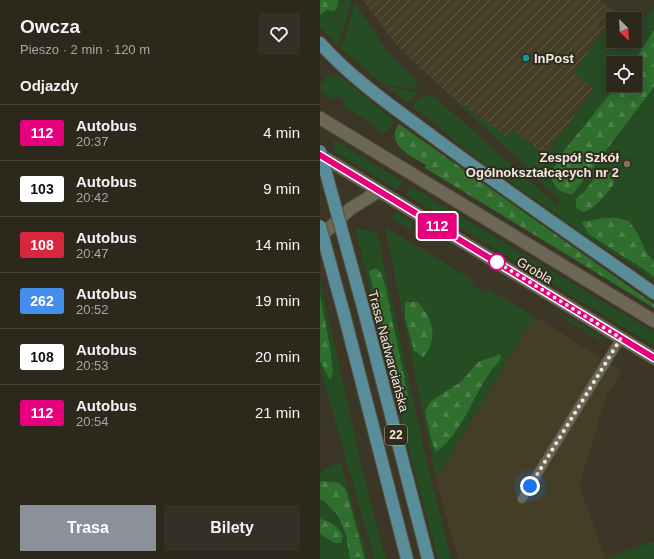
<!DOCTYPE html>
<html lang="pl">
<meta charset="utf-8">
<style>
:root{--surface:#2c281c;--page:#343025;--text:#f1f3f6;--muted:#a6a6a3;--line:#48443b;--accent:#8c9099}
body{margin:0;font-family:Arial,sans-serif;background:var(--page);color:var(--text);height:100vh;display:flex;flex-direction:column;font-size:15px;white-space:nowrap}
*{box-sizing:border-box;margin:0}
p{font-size:13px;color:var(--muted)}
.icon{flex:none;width:22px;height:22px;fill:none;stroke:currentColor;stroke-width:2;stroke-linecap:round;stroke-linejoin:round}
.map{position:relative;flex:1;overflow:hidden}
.drawer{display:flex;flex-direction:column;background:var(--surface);width:320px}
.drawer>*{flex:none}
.badge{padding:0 8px;border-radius:3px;font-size:14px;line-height:26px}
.needle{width:26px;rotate:156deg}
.controls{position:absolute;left:286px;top:12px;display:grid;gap:8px}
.controls a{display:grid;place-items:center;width:36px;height:36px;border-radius:0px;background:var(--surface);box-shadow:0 2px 10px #0003,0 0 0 1px var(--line);font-size:20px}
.you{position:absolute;width:20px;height:20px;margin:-10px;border:3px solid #fff;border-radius:50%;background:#1a73e8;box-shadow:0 0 0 6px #1a73e833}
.map>.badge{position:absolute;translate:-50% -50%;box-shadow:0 0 0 2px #fff}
h2{padding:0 20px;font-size:15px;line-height:36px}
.round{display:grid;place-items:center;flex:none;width:42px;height:42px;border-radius:0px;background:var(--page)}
.overview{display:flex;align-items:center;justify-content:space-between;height:68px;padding:0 20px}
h1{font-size:19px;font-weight:700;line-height:30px}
.cta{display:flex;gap:8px;margin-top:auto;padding:8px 20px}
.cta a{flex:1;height:46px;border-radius:0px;background:var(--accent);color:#fff;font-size:16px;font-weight:700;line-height:46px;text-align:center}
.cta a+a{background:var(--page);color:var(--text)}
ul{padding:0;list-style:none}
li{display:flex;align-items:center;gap:12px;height:56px;padding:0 20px;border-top:1px solid var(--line)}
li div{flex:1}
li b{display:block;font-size:15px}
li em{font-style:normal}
li .badge{min-width:44px;font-weight:700;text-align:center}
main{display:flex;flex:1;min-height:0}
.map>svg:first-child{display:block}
.built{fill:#443e27}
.industrial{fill:url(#industrial-furrows)}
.grass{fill:#254c23;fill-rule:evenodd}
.forest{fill:url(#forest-firs)}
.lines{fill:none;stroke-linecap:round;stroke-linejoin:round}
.service-casing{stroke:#575345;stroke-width:10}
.minor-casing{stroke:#575345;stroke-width:14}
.secondary-casing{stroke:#575345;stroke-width:14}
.primary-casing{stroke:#575345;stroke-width:14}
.service{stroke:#6d6856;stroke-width:8}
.minor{stroke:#6d6856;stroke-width:12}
.secondary{stroke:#6d6856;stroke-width:12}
.primary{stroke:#5a8d9a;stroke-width:12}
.primary-bridge-casing{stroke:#575345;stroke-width:14;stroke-linecap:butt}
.primary-bridge{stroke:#5a8d9a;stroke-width:12}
.line-casing{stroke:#fff;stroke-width:9}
.line{stroke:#e6007e;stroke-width:6}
.walk{stroke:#eeebe1;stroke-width:4;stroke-dasharray:0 7.2}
.culture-dot{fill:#0f9aa8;stroke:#312c1c;stroke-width:1.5}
.education-dot{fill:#8d6e63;stroke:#312c1c;stroke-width:1.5}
.stop-dot{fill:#fff;stroke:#e6007e;stroke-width:2}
.labels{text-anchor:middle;stroke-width:4;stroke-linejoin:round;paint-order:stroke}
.shield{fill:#312c1c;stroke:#b5b2a6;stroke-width:1}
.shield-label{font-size:12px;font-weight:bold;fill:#eeebe1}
.poi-label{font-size:13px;font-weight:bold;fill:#eeebe1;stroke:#312c1c;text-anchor:start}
.street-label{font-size:13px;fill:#eeebe1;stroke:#312c1c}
</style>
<main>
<section class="drawer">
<div class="overview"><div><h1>Owcza</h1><p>Pieszo · 2 min · 120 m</p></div><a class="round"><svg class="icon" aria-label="heart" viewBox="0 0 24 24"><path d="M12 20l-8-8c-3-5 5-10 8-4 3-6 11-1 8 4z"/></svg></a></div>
<h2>Odjazdy</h2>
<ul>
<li><span class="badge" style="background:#e6007e;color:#fff">112</span><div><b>Autobus</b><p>20:37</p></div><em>4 min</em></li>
<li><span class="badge" style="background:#fff;color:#111">103</span><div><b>Autobus</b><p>20:42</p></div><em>9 min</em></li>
<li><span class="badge" style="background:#d7263d;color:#fff">108</span><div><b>Autobus</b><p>20:47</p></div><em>14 min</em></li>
<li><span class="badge" style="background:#448eee;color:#fff">262</span><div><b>Autobus</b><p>20:52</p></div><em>19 min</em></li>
<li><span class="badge" style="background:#fff;color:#111">108</span><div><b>Autobus</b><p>20:53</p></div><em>20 min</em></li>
<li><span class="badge" style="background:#e6007e;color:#fff">112</span><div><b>Autobus</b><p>20:54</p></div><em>21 min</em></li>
</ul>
<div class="cta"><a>Trasa</a><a>Bilety</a></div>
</section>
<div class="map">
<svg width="334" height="559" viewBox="0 0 334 559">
<defs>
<pattern id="industrial-furrows" width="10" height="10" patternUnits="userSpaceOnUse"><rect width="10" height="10" fill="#443e27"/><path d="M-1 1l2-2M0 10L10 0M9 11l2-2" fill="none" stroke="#5f5a46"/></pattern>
<pattern id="forest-firs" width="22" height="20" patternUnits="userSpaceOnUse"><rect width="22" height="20" fill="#2f6e2c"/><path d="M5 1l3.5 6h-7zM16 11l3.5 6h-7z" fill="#4d834a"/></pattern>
</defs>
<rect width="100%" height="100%" fill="#3b3626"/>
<path class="built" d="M214,316L302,371L287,396L259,485L286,559H138L116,479Z"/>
<path class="industrial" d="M43,0H280L306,19H293V41H309L213,173L77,46Z"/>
<path class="grass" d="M18,0H32L18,46L0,27V15L8,10L17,8Z
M35,3L69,54L95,79L98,87L97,90L64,85L21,49Z
M334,7V280L261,232L154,156L92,106L100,97L111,95L115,97L237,205L240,201L212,175L213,173L142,106L143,105L186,137L191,129L223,152L229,151L274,89L253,72L284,30H293V41H315V30H317ZM293,63H315V85H293Z
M7,75H18L75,121L66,132L62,133L48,121L22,106L25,101L16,96L13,100L2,93L0,88Z
M67,87L96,92V94L88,103Z
M12,138L82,181L77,190L16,152Z
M91,187L334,332V346L86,195Z
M76,212L92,222L93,225L90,230L74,220V215Z
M65,227L154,281L152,285L166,294L169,290L214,316L116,479Z
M35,228L57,232L108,467L131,559H118L91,458Z
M0,279L43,472L66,559H54L0,367Z
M239,315L252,319L282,338L280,341Z
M20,461L48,559H0V473Z
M334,541V559H286Z"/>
<path class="forest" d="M0,0H18L17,8L14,11L8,10L0,15Z
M334,30V87L252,195L238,190L230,177L239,157L297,85H315V63H313Z
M79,124L334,304V308L105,168L106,165C92,157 64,144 79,124Z
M288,169L291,171L294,184C286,194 276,209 263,212L256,208V199L265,191L279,172Z
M284,218H297L309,221L318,234L326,252L334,261V277L325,270L268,234L262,222Z
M56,268L61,273L65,285L86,385L89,400L82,405L49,271Z
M0,295L10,347L13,372L10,380L0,361Z
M85,302H98C102,308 108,314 110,321C115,333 112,348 103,357L94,351L85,318Z
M181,354L180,360C177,364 173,368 170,372C152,398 142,433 116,452L112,443L105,411L111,401L142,381L158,362Z
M0,481L20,483L26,490L45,559H30L26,535L18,515L3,500H0Z
M0,519C11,521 18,526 23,536L21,543H15L0,534Z"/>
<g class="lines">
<g class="service-casing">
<path id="service" d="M202,499L301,338"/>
</g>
<g class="minor-casing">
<path id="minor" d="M0,237L30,209L59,191"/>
</g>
<g class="secondary-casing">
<path id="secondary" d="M0,118L334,321
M0,155L334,358"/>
</g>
<g class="primary-casing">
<path id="primary" d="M0,43C32,79 73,107 112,136C185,190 260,241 334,293
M44,311L108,559
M24,314L87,559"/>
</g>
<use href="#service" class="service"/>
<use href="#minor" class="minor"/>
<use href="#secondary" class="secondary"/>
<use href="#primary" class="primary"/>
<g class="primary-bridge-casing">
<path id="primary-bridge" d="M0,151L44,311
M0,226L24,314"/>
</g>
<use href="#primary-bridge" class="primary-bridge"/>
</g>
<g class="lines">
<g class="line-casing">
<path id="line" d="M0,155L334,358"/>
</g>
<use href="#line" class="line"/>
<path class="walk" d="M177,262L175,261L301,338L210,486"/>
</g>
<circle class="culture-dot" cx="206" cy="58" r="4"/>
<circle class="education-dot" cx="307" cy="164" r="4"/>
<circle class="stop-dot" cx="177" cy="262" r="8"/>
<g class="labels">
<rect class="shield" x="65" y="425" width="22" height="20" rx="3"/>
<g class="shield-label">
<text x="76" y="439">22</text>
</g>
<g class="poi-label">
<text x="214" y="63">InPost</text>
<text x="299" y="162" text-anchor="end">Zespół Szkół<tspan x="299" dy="15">Ogólnokształcących nr 2</tspan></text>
</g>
<g class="street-label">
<text transform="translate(215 270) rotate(31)" y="5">Grobla</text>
<text transform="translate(69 351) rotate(75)" y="5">Trasa Nadwarciańska</text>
</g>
</g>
</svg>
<div class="controls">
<a><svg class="needle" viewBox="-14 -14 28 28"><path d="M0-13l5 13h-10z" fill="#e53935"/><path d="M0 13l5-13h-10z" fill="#a6a6a3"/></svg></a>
<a><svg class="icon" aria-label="locate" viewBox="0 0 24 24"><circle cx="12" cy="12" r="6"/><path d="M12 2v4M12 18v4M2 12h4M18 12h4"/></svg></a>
</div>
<div class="you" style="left:210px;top:486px"></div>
<b class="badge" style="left:117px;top:226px;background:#e6007e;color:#fff">112</b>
</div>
</main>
